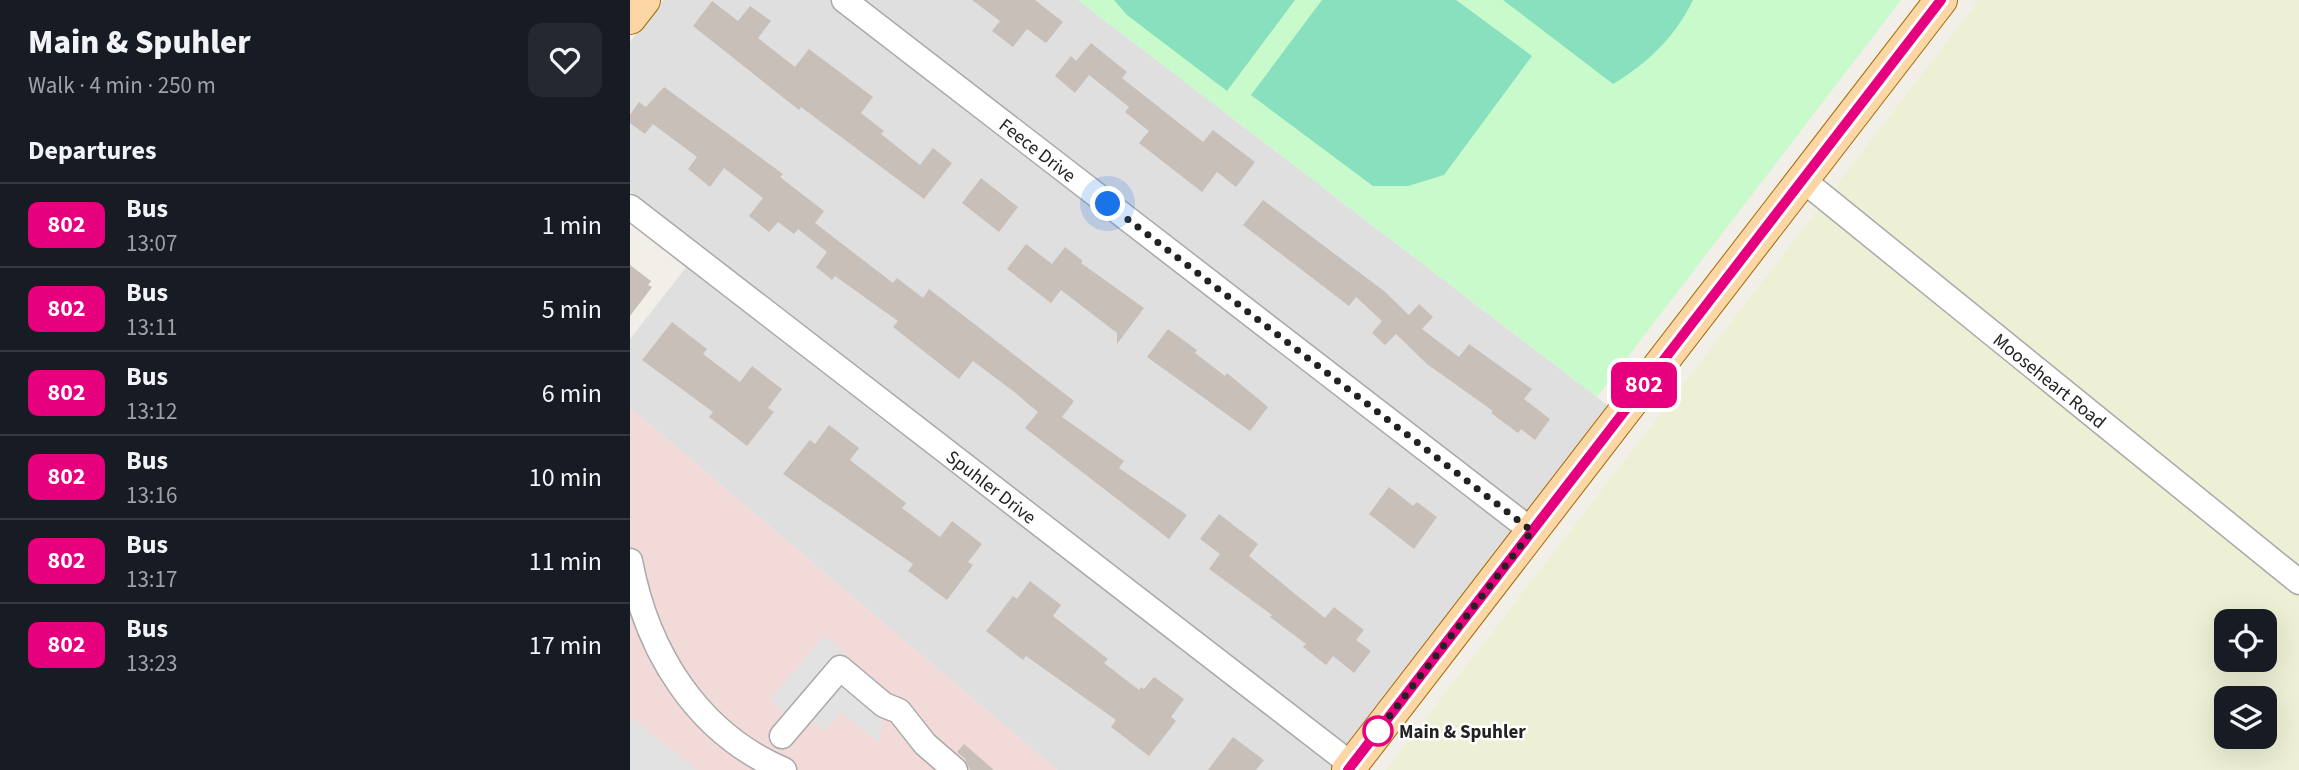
<!DOCTYPE html>
<meta charset="utf-8">
<style>
:root{--surface:#171b24;--page:#242831;--text:#f1f3f6;--muted:#9ea1a6;--line:#363941}
body{margin:0;font-family:"Source Sans 3",sans-serif;background:var(--page);color:var(--text);height:100vh;display:flex;flex-direction:column;font-size:26px;white-space:nowrap}
*{box-sizing:border-box;margin:0}
p{font-size:23px;color:var(--muted)}
.icon{flex:none;width:38px;height:38px;fill:none;stroke:currentColor;stroke-width:2;stroke-linecap:round;stroke-linejoin:round}
.map{position:relative;flex:1;overflow:hidden}
.details{display:flex;flex-direction:column;background:var(--surface);width:630px}
.details>*{flex:none}
.badge{padding:0 14px;border-radius:10px;font-size:24px;line-height:46px}
.controls{position:absolute;left:1584px;top:609px;display:grid;gap:14px}
.controls a{display:grid;place-items:center;width:63px;height:63px;border-radius:14px;background:var(--surface);box-shadow:0 7px 28px #0002;font-size:35px}
.you{position:absolute;width:35px;height:35px;margin:-18px;border:5px solid #fff;border-radius:50%;background:#1a73e8;box-shadow:0 0 0 10px #1a73e833}
.map>.badge{position:absolute;translate:-50% -50%;box-shadow:0 0 0 4px #fff}
h2{padding:0 28px;font-size:26px;line-height:63px}
.round{display:grid;place-items:center;flex:none;width:74px;height:74px;border-radius:14px;background:var(--page)}
.summary{display:flex;align-items:center;justify-content:space-between;height:119px;padding:0 28px}
h1{font-size:33px;font-weight:800;line-height:52px}
ul{padding:0;list-style:none}
li{display:flex;align-items:center;gap:21px;height:84px;padding:0 28px;border-top:2px solid var(--line)}
li div{flex:1}
li b{display:block;font-size:26px}
li em{font-style:normal}
li .badge{min-width:77px;font-weight:700;text-align:center}
main{display:flex;flex:1;min-height:0}
.map>svg:first-child{display:block}
.residential{fill:#e0dfdf}
.commercial{fill:#f2dad9}
.farmland{fill:#eef0d5;fill-rule:evenodd}
.park{fill:#c8facc}
.pitch{fill:#88e0be}
.parking{fill:#e2e2e2}
.building{fill:#c7bfb8}
.lines{fill:none;stroke-linecap:round;stroke-linejoin:round}
.minor-casing{stroke:#a9a9a9;stroke-width:27}
.major-casing{stroke:#a06b00;stroke-width:34}
.minor{stroke:#fff;stroke-width:24}
.major{stroke:#fcd6a4;stroke-width:32}
.line-casing{stroke:#fff;stroke-width:16}
.line{stroke:#e6007e;stroke-width:10}
.walk{stroke:#222;stroke-width:7;stroke-dasharray:0 12.6}
.stop-dot{fill:#fff;stroke:#e6007e;stroke-width:3.5}
.labels{text-anchor:middle;stroke-width:5;stroke-linejoin:round;paint-order:stroke}
.street-label{font-size:19px;fill:#222;stroke:#fff}
.stop-label{font-size:19px;font-weight:bold;fill:#222;stroke:#fff;text-anchor:start}
</style>
<main>
<section class="details">
<div class="summary"><div><h1>Main &amp; Spuhler</h1><p>Walk · 4 min · 250 m</p></div><a class="round"><svg class="icon" aria-label="heart" viewBox="0 0 24 24"><path d="M12 20l-8-8c-3-5 5-10 8-4 3-6 11-1 8 4z"/></svg></a></div>
<h2>Departures</h2>
<ul>
<li><span class="badge" style="background:#e6007e;color:#fff">802</span><div><b>Bus</b><p>13:07</p></div><em>1 min</em></li>
<li><span class="badge" style="background:#e6007e;color:#fff">802</span><div><b>Bus</b><p>13:11</p></div><em>5 min</em></li>
<li><span class="badge" style="background:#e6007e;color:#fff">802</span><div><b>Bus</b><p>13:12</p></div><em>6 min</em></li>
<li><span class="badge" style="background:#e6007e;color:#fff">802</span><div><b>Bus</b><p>13:16</p></div><em>10 min</em></li>
<li><span class="badge" style="background:#e6007e;color:#fff">802</span><div><b>Bus</b><p>13:17</p></div><em>11 min</em></li>
<li><span class="badge" style="background:#e6007e;color:#fff">802</span><div><b>Bus</b><p>13:23</p></div><em>17 min</em></li>
</ul>
</section>
<div class="map">
<svg width="1669" height="770" viewBox="0 0 1669 770">
<rect width="100%" height="100%" fill="#f2efe9"/>
<path class="residential" d="M33,0H448L981,408L701,770H427L0,408V339L72,247L0,191V42Z"/>
<path class="commercial" d="M0,408L427,770H0Z"/>
<path class="farmland" d="M1349,0H1669V770H756ZM1596,621H1634V660H1596ZM1596,698H1634V737H1596Z"/>
<path class="park" d="M448,0H1271L967,397Z"/>
<path class="pitch" d="M484,0H665L597,91L497,15Z
M692,0H826L902,56L814,175L778,186H743L621,95Z
M873,0H1063C1045,37 1018,63 983,84Z"/>
<path class="parking" d="M194,636L214,652L220,693L253,722L249,743L211,712L194,731L179,720L172,727L140,699Z
M0,717L67,770H0Z"/>
<path class="building" d="M342,0H405L433,22L416,43L397,29L383,47L362,31L370,21Z
M82,1L108,21L120,6L141,21L128,38L165,67L179,49L243,97L231,113L254,131L251,134L290,165L303,148L322,163L294,199L171,107L169,110L63,26Z
M461,43L497,72L492,78L573,142L583,130L625,162L606,187L587,172L572,192L509,143L519,131L495,112L499,107L459,75L445,93L425,76L441,56L446,61Z
M34,87L153,174L150,177L194,211L185,223L263,283L267,278L293,298L299,289L444,401L432,417L494,461L489,468L557,515L539,539L395,428L408,412L383,391L343,361L329,379L263,327L268,321L205,276L202,280L186,267L197,252L168,229L164,234L148,222L139,232L119,216L133,198L94,168L80,187L58,169L67,157L23,124L15,134L0,123V115L9,102L16,107Z
M351,178L388,207L369,232L332,203Z
M633,200L754,291L779,315L789,304L803,317L792,329L829,357L839,344L902,389L894,399L920,419L905,440L891,429L888,433L861,413L863,411L797,364L766,334L755,345L742,333L752,321L726,297L719,306L613,225Z
M396,244L422,264L435,247L453,261L451,263L514,308L487,344V333L431,290L421,303L377,269Z
M0,265L21,281L18,285L22,287L0,316Z
M42,322L77,349L73,354L110,382L122,366L152,389L138,408L144,412L117,446L79,417L83,412L12,360Z
M538,329L567,350L565,353L595,376L597,373L638,407L620,431L517,357Z
M199,425L229,448L220,460L276,503L272,508L310,537L322,521L352,544L338,562L343,565L317,600L278,571L283,564L153,474L180,440L185,444Z
M759,487L783,506L787,502L807,517L784,549L739,514Z
M589,514L628,544L619,556L665,594L695,618L704,607L734,630L726,640L741,651L724,673L703,656L696,665L673,647L676,644L640,617L642,615L579,569L590,554L570,539Z
M400,581L431,605L423,616L478,659L474,663L509,690L511,687L514,689L524,677L554,699L541,717L546,721L519,756L481,727L486,720L396,656L393,660L356,631L383,596L387,599Z
M603,737L634,760L626,770H578Z
M334,744L364,770H340L335,759L327,752Z"/>
<g class="lines">
<g class="minor-casing">
<g id="minor">
<path id="s1" d="M214,0L902,531"/>
<path id="s2" d="M1173,180L1669,582"/>
<path id="s3" d="M0,207L722,765"/>
<path d="M0,561C17,652 67,733 154,770"/>
<path d="M152,736L210,668L254,705L269,711L295,744L325,770"/>
</g>
</g>
<g class="major-casing">
<path id="major" d="M0,18L14,0
M718,770L1311,0"/>
</g>
<use href="#minor" class="minor"/>
<use href="#major" class="major"/>
</g>
<g class="lines">
<g class="line-casing">
<path id="line" d="M718,770L1311,0"/>
</g>
<use href="#line" class="line"/>
<path class="walk" d="M478,204L902,531L748,731"/>
</g>
<circle class="stop-dot" cx="748" cy="731" r="14"/>
<g class="labels">
<g class="street-label">
<text dy="7" stroke="none"><textPath href="#s1" startOffset="245">Feece Drive</textPath></text>
<text dy="7" stroke="none"><textPath href="#s2" startOffset="318">Mooseheart Road</textPath></text>
<text dy="7" stroke="none"><textPath href="#s3" startOffset="457">Spuhler Drive</textPath></text>
</g>
<g class="stop-label">
<text x="769" y="738">Main &amp; Spuhler</text>
</g>
</g>
</svg>
<div class="controls">
<a><svg class="icon" aria-label="locate" viewBox="0 0 24 24"><circle cx="12" cy="12" r="6"/><path d="M12 2v4M12 18v4M2 12h4M18 12h4"/></svg></a>
<a><svg class="icon" aria-label="layers" viewBox="0 0 24 24"><path d="M12 4l9 5-9 5-9-5zM3 14l9 5 9-5"/></svg></a>
</div>
<div class="you" style="left:478px;top:204px"></div>
<b class="badge" style="left:1014px;top:385px;background:#e6007e;color:#fff">802</b>
</div>
</main>
